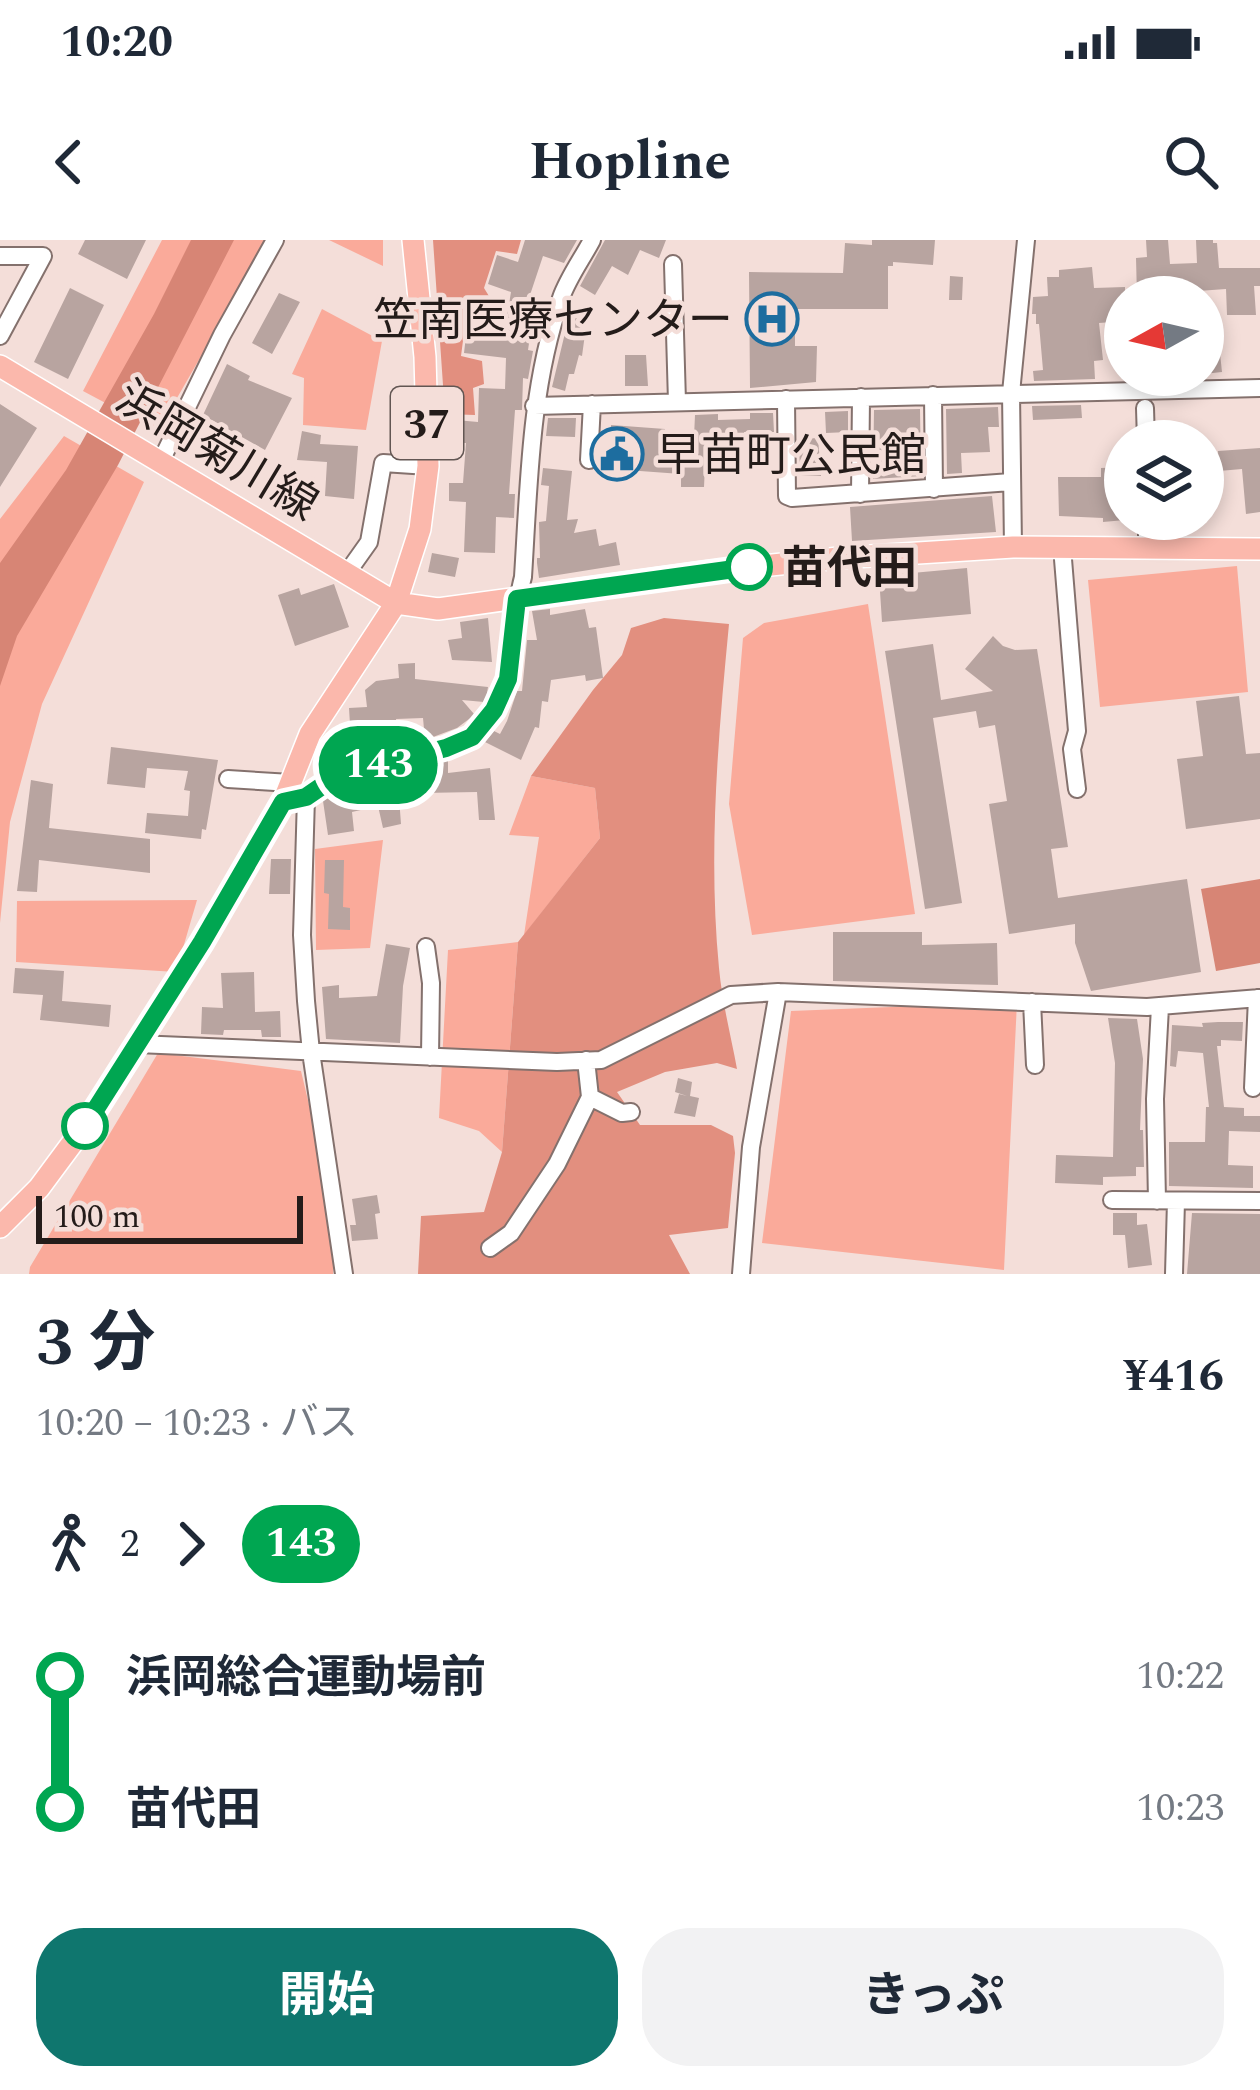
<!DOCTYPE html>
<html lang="ja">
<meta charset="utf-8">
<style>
:root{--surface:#fff;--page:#f2f2f3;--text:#1f2937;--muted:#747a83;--accent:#0f766e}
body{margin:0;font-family:Spectral,"Noto Sans JP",serif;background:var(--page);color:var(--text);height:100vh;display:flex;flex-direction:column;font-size:45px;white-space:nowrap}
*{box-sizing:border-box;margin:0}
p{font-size:39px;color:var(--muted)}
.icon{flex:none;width:66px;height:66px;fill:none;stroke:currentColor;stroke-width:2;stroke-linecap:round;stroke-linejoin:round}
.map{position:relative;height:1034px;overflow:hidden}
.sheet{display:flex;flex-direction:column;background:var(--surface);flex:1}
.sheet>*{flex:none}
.badge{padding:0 24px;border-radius:39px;font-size:42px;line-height:78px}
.needle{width:78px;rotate:262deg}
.tools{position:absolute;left:1104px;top:36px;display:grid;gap:24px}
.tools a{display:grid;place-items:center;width:120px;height:120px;border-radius:50%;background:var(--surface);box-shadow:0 6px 18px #0003;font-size:60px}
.scale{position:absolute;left:36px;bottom:30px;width:267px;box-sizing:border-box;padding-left:12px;border:6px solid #241c1a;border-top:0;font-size:33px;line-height:42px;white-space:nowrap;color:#241c1a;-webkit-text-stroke:9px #f4ded9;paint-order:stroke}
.map>.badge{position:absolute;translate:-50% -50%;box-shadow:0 0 0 6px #fff}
.legs{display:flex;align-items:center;gap:18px;height:132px;padding:0 36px;font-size:39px}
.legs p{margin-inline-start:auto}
.head{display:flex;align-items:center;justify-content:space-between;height:204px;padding:0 36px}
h1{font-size:66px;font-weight:700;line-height:90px}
.cta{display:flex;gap:24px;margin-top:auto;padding:24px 36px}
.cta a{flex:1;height:138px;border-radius:48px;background:var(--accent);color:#fff;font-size:48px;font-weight:700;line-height:138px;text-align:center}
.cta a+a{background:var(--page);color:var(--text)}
ul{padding:0 36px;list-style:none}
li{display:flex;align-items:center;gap:42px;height:132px;font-size:45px}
li i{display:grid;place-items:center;width:18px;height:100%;margin:0 15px;background:currentColor}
li i::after{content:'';width:30px;height:30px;margin:-15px;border:9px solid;border-radius:50%;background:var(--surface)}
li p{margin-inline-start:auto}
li:first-child i{background:linear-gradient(#0000 50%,currentColor 0)}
li:last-child i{background:linear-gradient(currentColor 50%,#0000 0)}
.status{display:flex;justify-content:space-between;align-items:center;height:84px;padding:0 60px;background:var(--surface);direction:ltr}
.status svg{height:33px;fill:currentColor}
header{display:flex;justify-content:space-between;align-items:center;height:156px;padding:0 36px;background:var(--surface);font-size:54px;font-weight:700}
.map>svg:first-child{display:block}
.green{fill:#faaa9a}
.forest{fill:#e28f7f}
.water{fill:#d78575}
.building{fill:#b8a4a0}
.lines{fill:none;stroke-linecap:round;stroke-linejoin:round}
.minor-casing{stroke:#84716d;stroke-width:20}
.major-casing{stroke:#fff;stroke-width:24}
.minor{stroke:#fff;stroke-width:16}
.major{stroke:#fbb8ac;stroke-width:21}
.line-1-casing{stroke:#fff;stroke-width:27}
.line-1{stroke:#00a651;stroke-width:18}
.stop-1-dot{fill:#fff;stroke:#00a651;stroke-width:6}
.labels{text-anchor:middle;stroke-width:9;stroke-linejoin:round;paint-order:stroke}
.shield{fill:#f4ded9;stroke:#625653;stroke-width:3}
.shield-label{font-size:42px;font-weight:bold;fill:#241c1a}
.poi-label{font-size:45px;fill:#241c1a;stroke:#f4ded9;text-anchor:end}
.street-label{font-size:45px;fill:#241c1a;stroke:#f4ded9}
.stop-label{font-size:45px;font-weight:bold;fill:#241c1a;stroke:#f4ded9;text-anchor:start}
</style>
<div class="status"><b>10:20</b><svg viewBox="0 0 49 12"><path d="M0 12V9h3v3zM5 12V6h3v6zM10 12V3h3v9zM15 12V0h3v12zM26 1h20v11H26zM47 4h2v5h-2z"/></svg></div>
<header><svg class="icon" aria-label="back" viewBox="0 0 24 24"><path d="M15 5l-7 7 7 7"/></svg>Hopline<svg class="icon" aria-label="search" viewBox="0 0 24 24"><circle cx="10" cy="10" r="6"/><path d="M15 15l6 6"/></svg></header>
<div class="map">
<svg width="1260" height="1034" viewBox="0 0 1260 1034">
<rect width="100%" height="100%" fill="#f4ded9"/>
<path class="green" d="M162,0H268L158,191L83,151Z
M329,0H383V26Z
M322,69L382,101L366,190L303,185L304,138L292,134Z
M64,196L144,242L42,464L10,582L0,683V279Z
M1237,326L1248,452L1100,467L1088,340Z
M868,364L915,674L752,695L729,564L743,398L764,383Z
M531,536L595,548L600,598L524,695L539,597L509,595Z
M383,600L370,708L316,710L315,609Z
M197,660L176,732L16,722L17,661Z
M518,702L502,912L479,891L439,878L448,710Z
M1017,762L1004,1030L762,1003L791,771Z
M158,813L301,831L336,978L333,1034H29L30,1027Z"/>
<path class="forest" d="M433,0H521L517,14L496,11L484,48L492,61L491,97L464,93L461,116L482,121L484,144L473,148L475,175L445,174Z
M664,378L729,384C718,498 708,614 719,728C722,762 731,796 737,829L717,823L665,832L617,852L640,885H711L733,896L735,913L728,988L669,995L690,1034H418L421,976L484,972L502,912L518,702L600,598L595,548L531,536L593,450L622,415L631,388Z"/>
<path class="water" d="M191,0H234L118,225L17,396L0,446V323L66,230L154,74Z
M1260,639V723L1216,731L1201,649Z"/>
<path class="building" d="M85,0H146L127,39L78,14Z
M525,0H577L564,23L543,16L523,76L533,77L528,110L533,111L528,139L523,138L522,170H515L509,254H515L514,278L496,277L495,313L464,312L466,262L449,261V243H463L466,203H454L456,180L478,182L479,148L505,149L506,118L464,113L466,96L503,100L511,52L488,44L497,15L518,22Z
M605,0H666L659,18L640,10L628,35L612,26L595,55L580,46Z
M872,0H935L933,25L893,22V26H888V69H795V106H817L816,142L750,148L749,32L843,33L845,3L872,5Z
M1146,0H1168L1170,24L1197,23L1196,0H1213V3H1217L1219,28H1260V46H1254L1256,75H1227L1226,49L1184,52L1185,57H1137L1136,18L1147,17Z
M1092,27L1094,48L1125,47V81L1099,83L1103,120L1094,121L1095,139L1034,141L1033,131L1043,130L1039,84H1036V74H1032L1033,57L1048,56L1047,37H1059V30Z
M950,36L963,37L962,60H949Z
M70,48L104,65L68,139L34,122Z
M279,53L300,62L272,114L252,103Z
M571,68L588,72L582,116L579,115L574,134H569L565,151L552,147Z
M1219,104L1222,132L1203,134V105Z
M625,115H646L648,146H625Z
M227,124L250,136L248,140L292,158L265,210L203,175Z
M0,164L37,188L0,247Z
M1081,165L1082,178L1033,180L1032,166Z
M998,167L999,187H988L990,212L961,213L962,233L947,234L946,169Z
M920,169L921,236L873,239L874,170Z
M848,171V192L826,193L825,172Z
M750,173H773L774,192H744L745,202L706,204L704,247H681V234L599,228L603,197L610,198L611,185L665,189V195L694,197L695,175L718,174V180L750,179Z
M548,178H576L575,197L546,196Z
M302,191L321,195L320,204L358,206L354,259L325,256L327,222L297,220Z
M818,198L821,236H800L799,199Z
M1260,208V272L1246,274L1242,229L1219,231L1218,211Z
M1125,227V248H1122L1125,280L1103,282V278L1059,276L1058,237H1101V228Z
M543,228L572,231L567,280L578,279L574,293L596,289L599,306L616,302L620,325L539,338L537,323V318H540L539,282L546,281L549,246L541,245Z
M992,256L996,292L852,301L850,267Z
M432,313L459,318L455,337L428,332Z
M967,328L971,374L882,382L879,336Z
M334,344L349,387L295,406L278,355L299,348L301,355Z
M550,369V375L585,369L589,388L596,387L603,438L586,441L585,435L551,440L548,462L542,461L539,488L535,487L521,520L485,502L494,491L500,494L507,481L517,451H522L527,400H537L532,371Z
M488,378L492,422L452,420L448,400L462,398L460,382Z
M993,396L1003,406L1015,410L1037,409L1068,607L1051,609L1058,658L1187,639L1201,732L1091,751L1075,703V684L1009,694L989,564L1007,561L995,485L979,488L976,471L933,478L962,663L925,669L885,411L933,404L941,460L993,451L965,429Z
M415,423V439L488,447L486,459L484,462L462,460L474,474L473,476L457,488L425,500L423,478L396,479L397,487H393L394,505L378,507L380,510L336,522L319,532L315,523L351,501L349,468L367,467L365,450L376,441L399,438L398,424Z
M1239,456L1246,514L1260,513V579L1186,589L1177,519L1203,516L1196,461Z
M111,507L218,520L206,590L202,589L201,599L145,593L147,573L188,576L190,551L184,550L188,531L147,528L145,548L107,544Z
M448,520V533L490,528L495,580H479L477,552L422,553V527Z
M388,535L393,546L398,544L401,584L383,588L378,566L352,572L354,591L328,595L323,561L332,555L363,550L359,542Z
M31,540L53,544L49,588L150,599V633L39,620L37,652L17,651Z
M271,619H291L290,654H269Z
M325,620H344L343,667L350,668V690L328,689L329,654L324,653Z
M833,692H922V705L997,703L998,745L833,741Z
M386,704L410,708L403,746L400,803L326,799L322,747L339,745V758L377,756Z
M15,728L64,731L62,761L111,765L109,787L40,780L43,755L13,753Z
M254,732L255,772L280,771L281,797H262L261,790H224L223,795L201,794L202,767L223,768L221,733Z
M1108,778L1137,779L1143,819L1140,890H1143L1144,927H1136V936L1103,937V945L1055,943L1056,915L1113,917L1115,823Z
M1218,782H1243L1242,801L1221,800V806H1217L1224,867L1244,868V876H1260V892L1229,891L1228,925L1253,926V948L1169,946V902H1205L1206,867H1209L1203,813L1178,811L1176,827L1170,826L1172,785L1203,787L1202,783Z
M678,838L692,842L690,856L699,858L695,877L674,873L679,854L687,856L675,852Z
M377,955L380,973L375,974L378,999L352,1001L350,985H356L352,959Z
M1113,973H1137V985L1147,984L1152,1025L1128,1028L1125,995H1113Z
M1192,973L1260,974V1034H1187Z"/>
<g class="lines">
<g class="minor-casing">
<path id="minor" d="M0,16H43L0,96
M673,24L677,162
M933,155L934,249
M786,159L787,256L792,258L1011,242
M534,166L1260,148
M1145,168L1146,201
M589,220L592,164
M161,221L222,95L275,0
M860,254L861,157
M1147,279V308
M1013,307L1011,153L1026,0
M1062,307L1077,491L1072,509L1077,549
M347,333L369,302L383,223L428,226
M228,539L291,543
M306,557L302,695L306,761L311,812L344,1034
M283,562C292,560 302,558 310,554C321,548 330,538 341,534C407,510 486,523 508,438C517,405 514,370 523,337C529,243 530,148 561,58C568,38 582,19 592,0
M426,707L431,743L430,817
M1032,762L1035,825
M137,804L557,822L601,820L731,755L778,752L1147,767L1260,758
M1253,848L1257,758
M590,857L622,873L631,872
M1112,960L1260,961
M1157,961L1155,859L1160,767
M490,1008L511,993L557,924L590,857L586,820
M741,1034L751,907L778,752
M1174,1034L1176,961"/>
</g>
<g class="major-casing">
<path id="major" d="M0,126L396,363L438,369L705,332L839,318L1013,307L1260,309
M0,987L39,948L85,886L202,702L283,562L310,494L396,363L420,289L428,226L425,117L413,0"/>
</g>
<use href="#minor" class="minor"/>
<use href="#major" class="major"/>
</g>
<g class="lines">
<g class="line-1-casing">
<path id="line-1" d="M85,886L202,702L283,562L306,557L338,535L446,508L472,497L494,470L508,439L517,359L749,327"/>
</g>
<use href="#line-1" class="line-1"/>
</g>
<defs>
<g id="hospital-ring" transform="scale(2.7)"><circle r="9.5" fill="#f4ded9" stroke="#1d6d9f" stroke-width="1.5"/><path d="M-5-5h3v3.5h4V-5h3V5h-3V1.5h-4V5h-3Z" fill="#1d6d9f"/></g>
<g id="civic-ring" transform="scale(2.7)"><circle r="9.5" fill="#f4ded9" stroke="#1d6d9f" stroke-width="1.5"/><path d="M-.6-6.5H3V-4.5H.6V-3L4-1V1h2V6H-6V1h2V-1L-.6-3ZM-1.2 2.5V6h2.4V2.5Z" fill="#1d6d9f"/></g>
</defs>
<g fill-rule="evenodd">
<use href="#hospital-ring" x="772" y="79"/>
<use href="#civic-ring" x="617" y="214"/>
</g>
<g class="stop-1-dot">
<circle cx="749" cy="327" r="21"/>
<circle cx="85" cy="886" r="21"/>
</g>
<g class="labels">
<rect class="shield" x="391" y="147" width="72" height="72" rx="9"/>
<g class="shield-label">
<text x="427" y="198">37</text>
</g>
<g class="poi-label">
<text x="733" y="95">笠南医療センター</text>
<text x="656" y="230" text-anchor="start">早苗町公民館</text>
</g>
<g class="street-label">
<text transform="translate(218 210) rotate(31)" y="16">浜岡菊川線</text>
</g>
<g class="stop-label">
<text x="782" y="343">苗代田</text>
</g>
</g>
</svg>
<div class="tools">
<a><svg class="needle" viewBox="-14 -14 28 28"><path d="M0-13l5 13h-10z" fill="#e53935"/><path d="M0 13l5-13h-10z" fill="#747a83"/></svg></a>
<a><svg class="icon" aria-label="layers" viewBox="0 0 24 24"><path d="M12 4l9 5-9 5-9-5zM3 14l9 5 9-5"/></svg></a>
</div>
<div class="scale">100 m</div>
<b class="badge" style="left:378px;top:525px;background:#00a651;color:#fff">143</b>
</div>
<section class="sheet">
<div class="head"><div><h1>3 分</h1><p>10:20 – 10:23 · バス</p></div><b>¥416</b></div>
<div class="legs"><svg class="icon" aria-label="walk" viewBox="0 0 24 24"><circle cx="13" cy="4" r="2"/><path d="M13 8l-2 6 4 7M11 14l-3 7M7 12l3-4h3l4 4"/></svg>2<svg class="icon" aria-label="forward" viewBox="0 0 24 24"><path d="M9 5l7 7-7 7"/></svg><b class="badge" style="background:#00a651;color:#fff">143</b></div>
<ul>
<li><i style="color:#00a651"></i><b>浜岡総合運動場前</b><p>10:22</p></li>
<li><i style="color:#00a651"></i><b>苗代田</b><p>10:23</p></li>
</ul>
<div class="cta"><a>開始</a><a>きっぷ</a></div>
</section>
